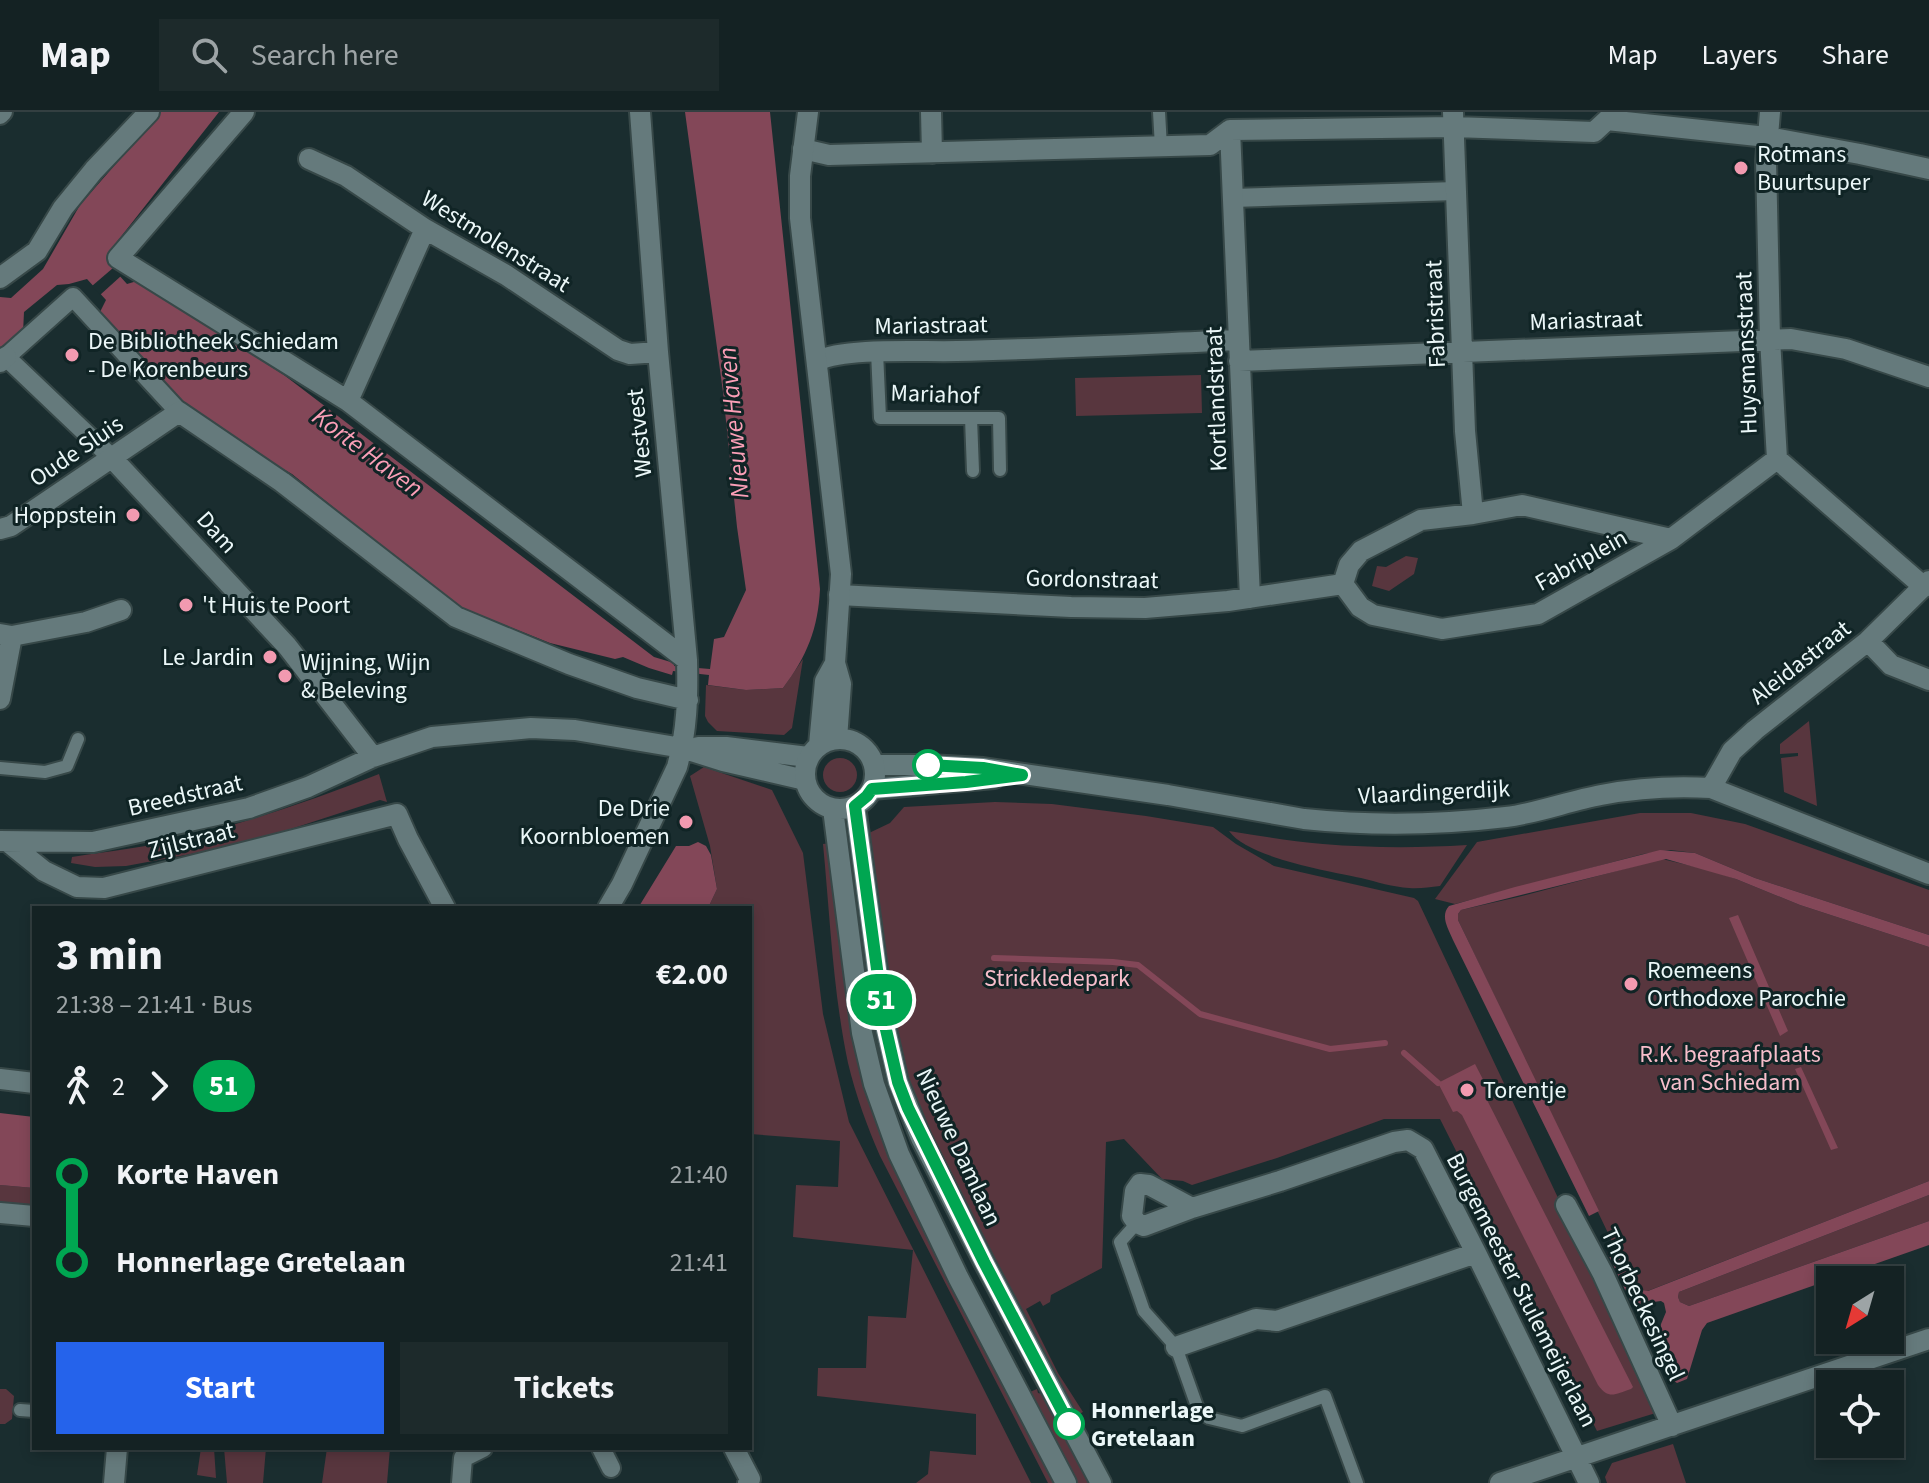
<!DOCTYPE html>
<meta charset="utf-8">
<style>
:root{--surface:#142223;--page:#1d2a2b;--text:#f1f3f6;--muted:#9da4a6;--line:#333f41;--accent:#2563eb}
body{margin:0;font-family:"Source Sans 3",sans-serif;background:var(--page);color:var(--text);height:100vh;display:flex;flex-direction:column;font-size:30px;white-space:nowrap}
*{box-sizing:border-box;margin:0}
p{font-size:26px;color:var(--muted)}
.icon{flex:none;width:44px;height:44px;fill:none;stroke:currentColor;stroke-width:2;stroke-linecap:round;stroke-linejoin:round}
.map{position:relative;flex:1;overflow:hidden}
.side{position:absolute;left:32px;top:794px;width:720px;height:544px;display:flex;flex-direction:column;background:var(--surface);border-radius:0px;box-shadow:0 4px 12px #0003,0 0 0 2px var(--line)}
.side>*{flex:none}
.badge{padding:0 16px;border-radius:26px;font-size:28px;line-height:52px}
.needle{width:52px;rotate:217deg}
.buttons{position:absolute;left:1816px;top:1154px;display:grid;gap:16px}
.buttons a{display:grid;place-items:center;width:88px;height:88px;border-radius:0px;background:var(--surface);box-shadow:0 4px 12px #0003,0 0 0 2px var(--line);font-size:40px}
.map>.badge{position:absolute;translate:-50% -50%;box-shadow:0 0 0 4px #fff}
.legs{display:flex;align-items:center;gap:12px;height:88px;padding:0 24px;font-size:26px}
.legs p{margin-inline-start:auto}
.summary{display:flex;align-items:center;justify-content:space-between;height:136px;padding:0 24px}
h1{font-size:44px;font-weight:700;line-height:60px}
.button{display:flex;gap:16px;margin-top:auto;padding:16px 24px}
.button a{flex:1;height:92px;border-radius:0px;background:var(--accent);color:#fff;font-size:32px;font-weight:700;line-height:92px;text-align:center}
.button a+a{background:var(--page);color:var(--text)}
ul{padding:0 24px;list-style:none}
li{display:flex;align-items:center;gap:28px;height:88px;font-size:30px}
li i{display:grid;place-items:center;width:12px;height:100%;margin:0 10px;background:currentColor}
li i::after{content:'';width:20px;height:20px;margin:-10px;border:6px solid;border-radius:50%;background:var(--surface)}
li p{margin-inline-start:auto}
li:first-child i{background:linear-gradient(#0000 50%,currentColor 0)}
li:last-child i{background:linear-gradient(currentColor 50%,#0000 0)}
header{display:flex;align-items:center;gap:48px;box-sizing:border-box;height:112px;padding:0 40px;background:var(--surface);border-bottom:2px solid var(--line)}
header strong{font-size:38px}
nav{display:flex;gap:44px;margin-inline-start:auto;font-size:28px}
.search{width:560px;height:72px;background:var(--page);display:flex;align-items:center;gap:20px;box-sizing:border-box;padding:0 28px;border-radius:0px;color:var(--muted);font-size:30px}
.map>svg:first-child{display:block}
.green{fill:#58363e}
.water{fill:#834758}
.pier{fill:#1a2d2f}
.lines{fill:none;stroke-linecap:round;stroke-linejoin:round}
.stream{stroke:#834758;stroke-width:6}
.service-casing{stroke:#374848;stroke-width:16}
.pedestrian-casing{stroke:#374848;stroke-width:22}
.minor-casing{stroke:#374848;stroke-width:24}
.tertiary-casing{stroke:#374848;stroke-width:24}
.service{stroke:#657a7c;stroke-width:12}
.pedestrian{stroke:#657a7c;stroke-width:18}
.minor{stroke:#657a7c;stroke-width:20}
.tertiary{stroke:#657a7c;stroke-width:20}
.line-1-casing{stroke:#fff;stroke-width:18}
.line-1{stroke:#00a651;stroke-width:12}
.poi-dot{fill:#f29ab0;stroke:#102425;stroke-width:3}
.stop-1-dot{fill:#fff;stroke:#00a651;stroke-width:4}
.labels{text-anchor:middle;stroke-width:6;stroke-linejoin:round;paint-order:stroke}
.poi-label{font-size:24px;fill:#ebf7f8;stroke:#102425;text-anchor:start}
.street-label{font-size:24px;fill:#ebf7f8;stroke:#102425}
.park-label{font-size:24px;fill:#f7becb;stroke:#102425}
.stop-label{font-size:24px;font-weight:bold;fill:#ebf7f8;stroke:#102425;text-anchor:start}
.water-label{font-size:26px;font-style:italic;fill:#fb9fb7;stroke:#102425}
</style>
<header>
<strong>Map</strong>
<div class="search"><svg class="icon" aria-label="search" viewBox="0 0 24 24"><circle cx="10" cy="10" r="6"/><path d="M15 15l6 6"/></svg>Search here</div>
<nav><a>Map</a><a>Layers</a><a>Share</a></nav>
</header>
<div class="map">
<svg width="1929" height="1371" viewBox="0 0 1929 1371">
<rect width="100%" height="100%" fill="#1a2d2f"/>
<path class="green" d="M1201,263L1202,301L1076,304L1075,266Z
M1406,444L1418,446L1414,462L1389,479L1372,474L1377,454L1386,455Z
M803,547L792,616L784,623L717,619L708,610L705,604L706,573L746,578L783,576Z
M1809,609L1816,683L1817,694L1784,680L1781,646L1798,644V641L1780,642V632Z
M823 663a17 17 0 1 1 34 0a17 17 0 1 1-34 0Z
M704,655L772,678L803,741L823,902L849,1010L1031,1371H916L928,1362L930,1339L976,1343V1302L817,1284L818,1256H866L868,1204L906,1206L913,1138L793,1125L796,1073L838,1075L840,1029L750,1022V796H708L717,777L710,734L690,664Z
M379,662L387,690L380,688L245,732L126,754L95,755L71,751L72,745C110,739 149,735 187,725C252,709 316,687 379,662Z
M995,690L1052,692L1146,704L1213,715L1236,732L1274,754L1414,786L1418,789L1659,1300L1597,1319L1440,1007H1384L1277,1046L1192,1073L1183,1069L1162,1067L1124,1027L1106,1030L1102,1156L1051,1183L1050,1190L1043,1194L1040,1189L1026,1197L1058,1261L1083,1300L1073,1305L919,1009L900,956L869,726V721L890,711L904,695Z
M1640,701H1691L1745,712L1929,778V823L1755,766L1695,741L1670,738L1643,742L1455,792L1435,787L1477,730Z
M1229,719C1260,724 1291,729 1323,732C1371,736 1419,736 1467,733L1440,774C1429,775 1420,777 1409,776C1393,775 1377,770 1361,766C1329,759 1248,746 1229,719Z
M831,731L855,933L863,969L882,1022L1057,1371H1048L880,1044C867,1014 856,984 848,951C833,880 830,805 823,732Z
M1662,747L1709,758L1736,767L1800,793L1929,835V1069L1645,1180L1638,1178L1631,1169L1458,808V802L1461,798L1518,785Z
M0,1073L34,1076V1093L0,1090Z
M1929,1083V1109L1689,1194L1680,1190L1678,1185L1679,1180Z
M0,1277H6L14,1284L12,1307L5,1312H0Z
M1037,1277L1038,1281L1043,1282L1090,1371H1074L1030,1289V1280Z
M1673,1332L1686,1371H1607L1605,1365L1612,1351Z
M201,1336H214L216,1366L197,1363Z
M224,1336H266L263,1371H227Z
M327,1336H390L387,1371H322Z"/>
<path class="water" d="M161,0H219L116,131L107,150L127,172L137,169L284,263L654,545L674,551V554L710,557L714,527L724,525L746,478L737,415L723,280L685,0H770L820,477C818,517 807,544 783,576L746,578L708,573L709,563L673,559L672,563L649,556L623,545L615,547L550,531L462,496L414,460L292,362L195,307L98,204L106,188L87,167L69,172L57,173L24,200L23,221L0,240V185L11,186L43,157L80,93Z
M698,730L706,734L711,743L717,777L708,796H638L676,734H689Z
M1660,738L1695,741L1755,766L1929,823V835L1800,793L1736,767L1666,747L1461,798L1458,802V808L1599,1099L1589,1104L1453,828C1448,816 1440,804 1449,794L1515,775Z
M1738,803L1788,919L1780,924L1729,806Z
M1475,952L1490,981L1487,988L1633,1275L1631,1277C1615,1282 1609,1288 1598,1273L1462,1003L1457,999L1453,1000L1438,971Z
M1801,955L1838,1036L1831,1038L1795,957Z
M0,1001L34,1005V1076L0,1073Z
M1929,1069V1083L1679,1180L1678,1185L1680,1190L1689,1194L1929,1109V1133L1707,1211L1702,1218L1687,1267L1677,1271L1671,1267L1657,1246L1661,1212L1666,1200L1664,1191L1661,1189L1638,1192L1630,1188L1607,1140L1616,1136C1623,1151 1629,1179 1648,1179Z"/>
<path class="pier" d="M113,156L121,164L100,183L92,174Z"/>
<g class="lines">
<path class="stream" d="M994,846L1113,850L1138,853L1200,902L1330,937L1385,931
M1404,941L1438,971"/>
<g class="service-casing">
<path id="service" d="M1159,0L1161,35
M877,240L880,306H999L1000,358
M971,306L973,359
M0,656L45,660L67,654L78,627
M1137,1111L1120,1130L1144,1199L1176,1235L1199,1300L1209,1306L1242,1314L1325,1284L1357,1371
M20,1298L34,1299"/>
</g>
<g class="pedestrian-casing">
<path id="pedestrian" d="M0,3L3,0
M1233,86L1456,79
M112,346L6,245L73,185L179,300
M601,1336L611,1356
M461,1371L463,1346L483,1336"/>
</g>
<g class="minor-casing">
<path id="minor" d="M244,0L118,146L348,289L687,548
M931,0L932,41
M1453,0L1465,319L1473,402
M1230,18L1250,486
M803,37L829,43L1210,33L1230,18L1454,15L1594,20L1607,8L1767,25L1860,42L1929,57
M309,47L346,64L425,117L506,163L618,238L630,242L658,240
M0,166L37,139L63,96L94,58L149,0
M817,249C846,235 921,240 957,239C1051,237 1145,232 1239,228
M1239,249L1791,227L1846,237L1929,265
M0,250L6,245
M348,289L425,117
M112,346L287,534L373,645
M1777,347L1924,475
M1522,393L1671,427L1538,502L1442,517L1373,503L1360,495L1343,472L1349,453L1361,439L1421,408L1473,402Z
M0,417L11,414L179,300L282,370L456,505L569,552L637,576L688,588
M1671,427L1777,347L1770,227L1766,49L1770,0
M839,483L1071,495L1145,496L1228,489L1343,472
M0,522L12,524L86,510L121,498
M1868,529L1891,553L1929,568
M0,587L12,524
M698,635H726L808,645
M874,653H928L983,656L1168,683L1304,707C1371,714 1439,713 1506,705C1538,701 1569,689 1601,683C1637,676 1675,674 1711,676L1929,762
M1711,676L1732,639L1755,618L1868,529L1929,469
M872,677L994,666
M0,729L93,730L249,696L308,675L373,645L432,625L531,616L575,618L682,636L723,649L805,668
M8,730L44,759L77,775L104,776L397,702L408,727L445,796
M608,796L622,772L677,655C687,619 688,585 687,548L658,240L640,0
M0,967L34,971
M1566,1093L1603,1162L1672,1314
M1192,1096L1144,1114L1137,1111L1132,1104L1135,1079L1140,1072L1149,1073L1192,1096L1280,1069L1394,1030L1408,1028L1423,1037L1476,1141L1589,1371
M0,1101L34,1104
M1176,1235L1256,1207L1277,1209L1476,1141
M734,1336L750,1367L748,1371
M114,1371L117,1336
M1500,1371L1929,1227"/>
</g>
<g class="tertiary-casing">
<path id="tertiary" d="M808,0L800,64V106L841,462L835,551L841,572L837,627
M805 662a35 35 0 1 1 70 0a35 35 0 1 1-70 0Z
M819,633L825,569L835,551
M855,694L884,909L898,970L921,1026L984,1150L1101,1371
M833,697L862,921L874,972L899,1042L958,1165L1066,1371"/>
</g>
<use href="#service" class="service"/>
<use href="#pedestrian" class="pedestrian"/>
<use href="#minor" class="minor"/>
<use href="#tertiary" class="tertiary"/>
</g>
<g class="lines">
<g class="line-1-casing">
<path id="line-1" d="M928,653L983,656L1022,663L966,670L872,677L867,684L855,694L884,909L898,970L908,996L984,1150L1069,1312"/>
</g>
<use href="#line-1" class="line-1"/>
</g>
<g class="poi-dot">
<circle cx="1741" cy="56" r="8"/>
<circle cx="72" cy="243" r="8"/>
<circle cx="133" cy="403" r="8"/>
<circle cx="186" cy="493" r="8"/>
<circle cx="270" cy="545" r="8"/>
<circle cx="285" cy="564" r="8"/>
<circle cx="686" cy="710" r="8"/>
<circle cx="1631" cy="872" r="8"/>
<circle cx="1467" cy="978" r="8"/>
</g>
<g class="stop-1-dot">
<circle cx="928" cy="653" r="14"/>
<circle cx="1069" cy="1312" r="14"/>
</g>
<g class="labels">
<g class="poi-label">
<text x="1757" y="50">Rotmans<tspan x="1757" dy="28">Buurtsuper</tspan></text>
<text x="88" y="237">De Bibliotheek Schiedam<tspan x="88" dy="28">- De Korenbeurs</tspan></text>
<text x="117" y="411" text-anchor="end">Hoppstein</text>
<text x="202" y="501">'t Huis te Poort</text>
<text x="254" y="553" text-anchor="end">Le Jardin</text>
<text x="301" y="558">Wijning, Wijn<tspan x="301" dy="28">&amp; Beleving</tspan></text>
<text x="670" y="704" text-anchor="end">De Drie<tspan x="670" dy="28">Koornbloemen</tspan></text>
<text x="1647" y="866">Roemeens<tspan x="1647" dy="28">Orthodoxe Parochie</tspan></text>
<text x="1483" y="986">Torentje</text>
</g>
<g class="street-label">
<text transform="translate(496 129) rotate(32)" y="8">Westmolenstraat</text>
<text transform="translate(1435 202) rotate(-92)" y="8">Fabristraat</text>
<text transform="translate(1586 208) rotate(-2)" y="8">Mariastraat</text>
<text transform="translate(931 213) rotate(-1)" y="8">Mariastraat</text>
<text transform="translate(1746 241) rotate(-92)" y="8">Huysmansstraat</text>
<text transform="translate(935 282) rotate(2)" y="8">Mariahof</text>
<text transform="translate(1216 287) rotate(-92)" y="8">Kortlandstraat</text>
<text transform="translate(639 321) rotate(-96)" y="8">Westvest</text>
<text transform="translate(76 339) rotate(-34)" y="8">Oude Sluis</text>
<text transform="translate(217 420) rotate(48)" y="8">Dam</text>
<text transform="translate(1581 448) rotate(-29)" y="8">Fabriplein</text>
<text transform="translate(1092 467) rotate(1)" y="8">Gordonstraat</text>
<text transform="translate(1800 550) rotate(-38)" y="8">Aleidastraat</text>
<text transform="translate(1434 680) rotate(-3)" y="8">Vlaardingerdijk</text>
<text transform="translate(185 683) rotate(-13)" y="8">Breedstraat</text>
<text transform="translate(191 728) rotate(-14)" y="8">Zijlstraat</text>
<text transform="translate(959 1035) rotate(65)" y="8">Nieuwe Damlaan</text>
<text transform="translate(1522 1178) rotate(63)" y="8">Burgemeester Stulemeijerlaan</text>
<text transform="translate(1643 1192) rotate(65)" y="8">Thorbeckesingel</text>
</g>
<g class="park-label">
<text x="1057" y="874">Strickledepark</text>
<text x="1730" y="950">R.K. begraafplaats<tspan x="1730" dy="28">van Schiedam</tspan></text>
</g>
<g class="stop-label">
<text x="1091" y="1306">Honnerlage<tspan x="1091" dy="28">Gretelaan</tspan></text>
</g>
<g class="water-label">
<text transform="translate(733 311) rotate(-95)" y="9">Nieuwe Haven</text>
<text transform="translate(368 340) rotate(37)" y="9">Korte Haven</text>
</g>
</g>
</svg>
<div class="buttons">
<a><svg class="needle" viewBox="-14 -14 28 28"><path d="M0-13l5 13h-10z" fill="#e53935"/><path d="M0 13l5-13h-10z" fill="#9da4a6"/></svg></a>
<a><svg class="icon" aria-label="locate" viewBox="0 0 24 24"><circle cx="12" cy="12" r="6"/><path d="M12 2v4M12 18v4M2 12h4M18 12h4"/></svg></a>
</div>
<b class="badge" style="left:881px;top:888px;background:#00a651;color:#fff">51</b>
<section class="side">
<div class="summary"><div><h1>3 min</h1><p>21:38 – 21:41 · Bus</p></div><b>€2.00</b></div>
<div class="legs"><svg class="icon" aria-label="walk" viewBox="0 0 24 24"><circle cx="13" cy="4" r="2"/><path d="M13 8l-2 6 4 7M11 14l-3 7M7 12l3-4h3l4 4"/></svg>2<svg class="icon" aria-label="forward" viewBox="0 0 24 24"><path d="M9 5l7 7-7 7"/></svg><b class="badge" style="background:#00a651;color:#fff">51</b></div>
<ul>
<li><i style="color:#00a651"></i><b>Korte Haven</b><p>21:40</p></li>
<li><i style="color:#00a651"></i><b>Honnerlage Gretelaan</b><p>21:41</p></li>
</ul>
<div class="button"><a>Start</a><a>Tickets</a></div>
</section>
</div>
